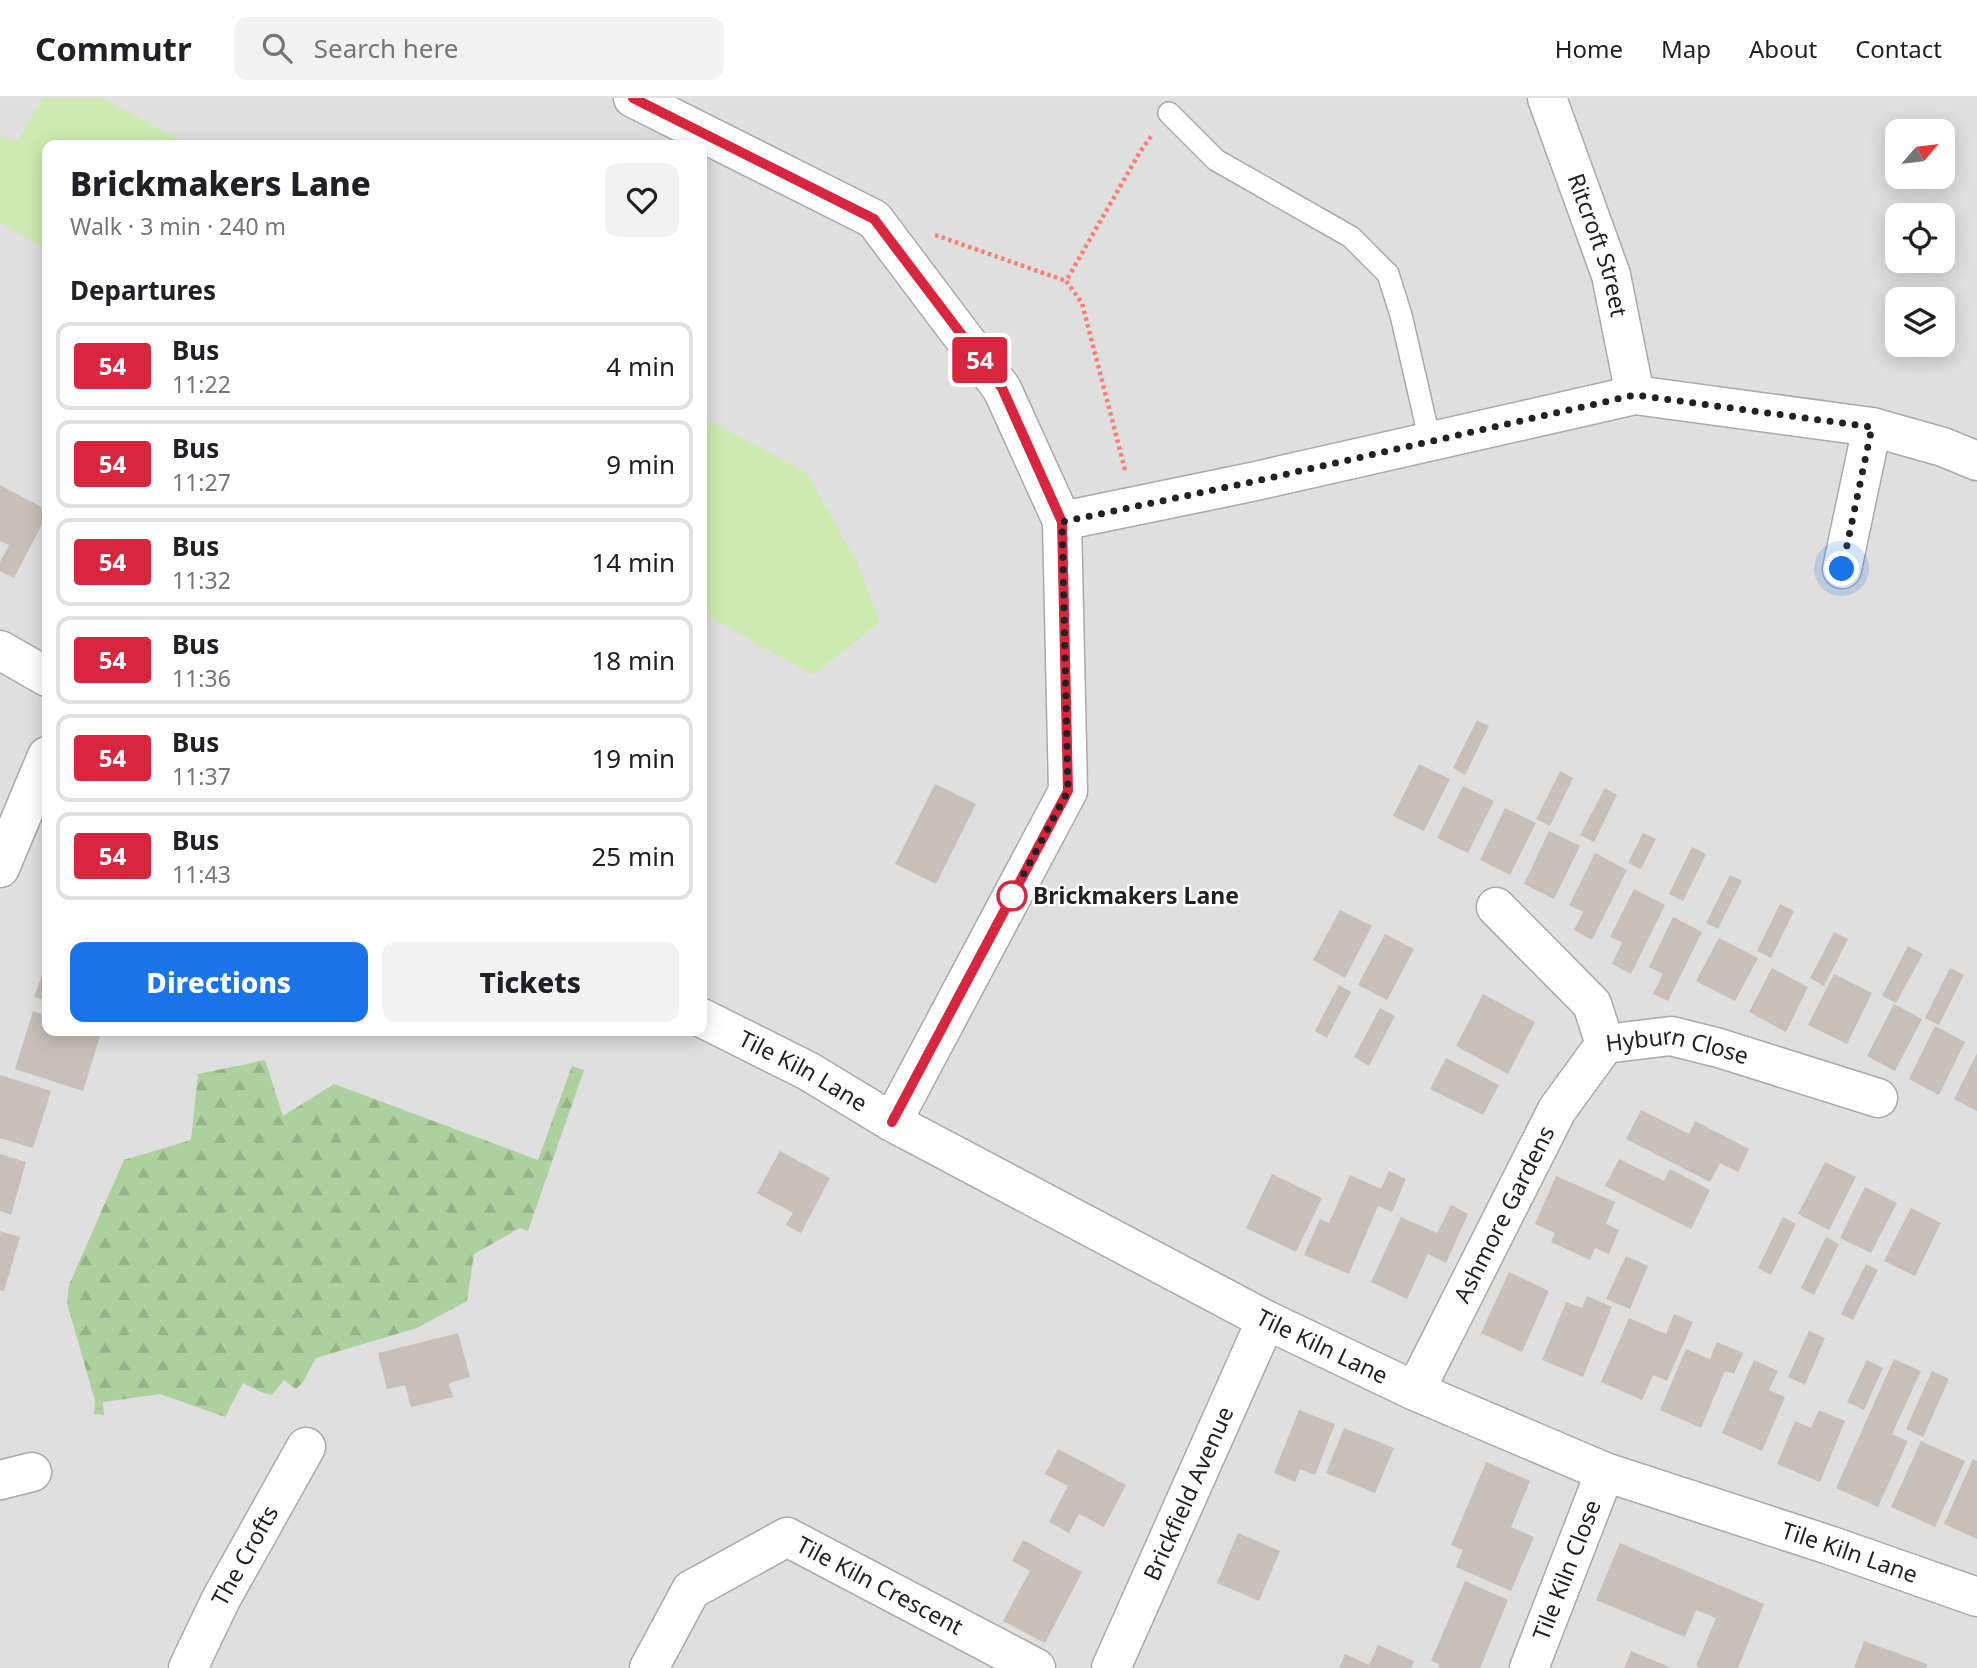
<!DOCTYPE html>
<meta charset="utf-8">
<style>
:root{--surface:#fff;--page:#f2f2f2;--text:#202124;--muted:#757577;--line:#e0e0e0;--accent:#1a73e8}
body{margin:0;font-family:"Noto Sans",sans-serif;background:var(--page);color:var(--text);height:100vh;display:flex;flex-direction:column;font-size:26px;white-space:nowrap}
*{box-sizing:border-box;margin:0}
p{font-size:23px;color:var(--muted)}
.icon{flex:none;width:38px;height:38px;fill:none;stroke:currentColor;stroke-width:2;stroke-linecap:round;stroke-linejoin:round}
.map{position:relative;flex:1;overflow:hidden}
.side{position:absolute;left:42px;top:42px;width:665px;height:896px;display:flex;flex-direction:column;background:var(--surface);border-radius:14px;box-shadow:0 4px 18px #0003}
.side>*{flex:none}
.badge{padding:0 14px;border-radius:5px;font-size:24px;line-height:46px}
.needle{width:46px;rotate:62deg}
.buttons{position:absolute;left:1885px;top:21px;display:grid;gap:14px}
.buttons a{display:grid;place-items:center;width:70px;height:70px;border-radius:14px;background:var(--surface);box-shadow:0 4px 18px #0003;font-size:35px}
.you{position:absolute;width:35px;height:35px;margin:-18px;border:5px solid #fff;border-radius:50%;background:#1a73e8;box-shadow:0 0 0 10px #1a73e833}
.map>.badge{position:absolute;translate:-50% -50%;box-shadow:0 0 0 4px #fff}
h2{padding:0 28px;font-size:26px;line-height:63px}
.round{display:grid;place-items:center;flex:none;width:74px;height:74px;border-radius:14px;background:var(--page)}
.overview{display:flex;align-items:center;justify-content:space-between;height:119px;padding:0 28px}
h1{font-size:33px;font-weight:800;line-height:52px}
.cta{display:flex;gap:14px;margin-top:auto;padding:14px 28px}
.cta a{flex:1;height:80px;border-radius:14px;background:var(--accent);color:#fff;font-size:28px;font-weight:800;line-height:80px;text-align:center}
.cta a+a{background:var(--page);color:var(--text)}
ul{padding:0;list-style:none}
li{display:flex;align-items:center;gap:21px;height:88px;margin:0 14px 10px;padding:0 14px;border:4px solid var(--line);border-radius:14px}
li div{flex:1}
li b{display:block;font-size:26px}
li em{font-style:normal}
li .badge{min-width:77px;font-weight:700;text-align:center}
header{display:flex;align-items:center;gap:42px;box-sizing:border-box;height:98px;padding:0 35px;background:var(--surface);border-bottom:2px solid var(--line)}
header strong{font-size:33px}
nav{display:flex;gap:38px;margin-inline-start:auto;font-size:24px}
.search{width:490px;height:63px;background:var(--page);display:flex;align-items:center;gap:18px;box-sizing:border-box;padding:0 24px;border-radius:14px;color:var(--muted);font-size:26px}
.map>svg:first-child{display:block}
.residential{fill:#e0dfdf;fill-rule:evenodd}
.forest{fill:url(#forest-firs)}
.garden{fill:#cdebb0}
.building{fill:#c7bfb8}
.lines{fill:none;stroke-linecap:round;stroke-linejoin:round}
.service-casing{stroke:#a9a9a9;stroke-width:24}
.minor-casing{stroke:#a9a9a9;stroke-width:41}
.path{stroke:#fa8072;stroke-width:4.5;stroke-dasharray:3.5 3.5;stroke-linecap:butt}
.service{stroke:#fff;stroke-width:21}
.minor{stroke:#fff;stroke-width:38}
.line-casing{stroke:#fff;stroke-width:16}
.line{stroke:#d7263d;stroke-width:10}
.walk{stroke:#222;stroke-width:7;stroke-dasharray:0 12.6}
.stop-dot{fill:#fff;stroke:#d7263d;stroke-width:3.5}
.labels{text-anchor:middle;stroke-width:5;stroke-linejoin:round;paint-order:stroke}
.street-label{font-size:23px;fill:#222;stroke:#fff}
.stop-label{font-size:23px;font-weight:bold;fill:#222;stroke:#fff;text-anchor:start}
</style>
<header>
<strong>Commutr</strong>
<div class="search"><svg class="icon" aria-label="search" viewBox="0 0 24 24"><circle cx="10" cy="10" r="6"/><path d="M15 15l6 6"/></svg>Search here</div>
<nav><a>Home</a><a>Map</a><a>About</a><a>Contact</a></nav>
</header>
<div class="map">
<svg width="1977" height="1570" viewBox="0 0 1977 1570">
<defs>
<pattern id="forest-firs" width="22" height="20" patternUnits="userSpaceOnUse" patternTransform="scale(1.75)"><rect width="22" height="20" fill="#add19e"/><path d="M5 1l3.5 6h-7zM16 11l3.5 6h-7z" fill="#95b388"/></pattern>
</defs>
<rect width="100%" height="100%" fill="#f2efe9"/>
<path class="residential" d="M0,0H1977V1570H0ZM1897,33H1942V79H1897ZM47,47H702V933H47ZM1897,117H1942V163H1897ZM1897,201H1942V247H1897Z"/>
<path class="forest" d="M265,962L283,1018L334,986L538,1062L572,968L584,972L528,1133L520,1130L474,1156L467,1203L417,1230L316,1260L303,1284L296,1291L284,1282L272,1297L261,1294L243,1285L225,1319L160,1296L103,1304L104,1317L94,1316L95,1303L67,1205L69,1187L124,1062L191,1042L198,976Z"/>
<path class="garden" d="M43,0H101L190,47H47V151L0,125V38L17,44Z
M702,319L807,375L856,463L880,524L813,577L702,515Z"/>
<path class="building" d="M0,387L47,412V417L14,480L0,473V464L9,447L0,443Z
M1477,622L1489,628L1465,677L1453,670Z
M1419,666L1450,681L1424,733L1393,718Z
M1560,673L1573,680L1550,728L1536,721Z
M935,686L976,706L936,786L895,766Z
M1463,688L1494,703L1468,755L1437,740Z
M1605,690L1617,697L1594,744L1580,737Z
M1505,710L1536,725L1510,777L1480,762Z
M1549,733L1580,748L1554,801L1524,786Z
M1643,735L1656,741L1641,771L1628,765Z
M1692,749L1706,756L1683,803L1669,796Z
M1595,755L1627,772L1592,842L1574,832L1583,814L1569,807Z
M1730,777L1742,783L1718,831L1706,825Z
M1634,791L1665,807L1631,876L1612,866L1622,844L1610,839Z
M1780,806L1794,813L1771,860L1757,853Z
M1340,812L1372,828L1345,880L1313,862Z
M1673,819L1702,834L1668,903L1653,896L1663,876L1649,869Z
M1834,834L1848,841L1824,888L1810,880Z
M1385,836L1414,851L1387,902L1358,887Z
M1719,840L1758,860L1735,903L1696,883Z
M1908,848L1923,856L1896,905L1882,898Z
M47,863V903L34,899Z
M1772,870L1808,889L1786,934L1749,914Z
M1950,870L1964,877L1939,927L1925,920Z
M1834,876L1872,895L1847,946L1808,927Z
M1339,887L1351,894L1327,940L1315,933Z
M1483,896L1535,924L1508,976L1456,948Z
M1894,906L1922,921L1895,973L1867,958Z
M1380,910L1395,918L1369,968L1354,959Z
M33,913L47,918V933H95L101,935L83,993L15,971Z
M1935,928L1965,944L1939,997L1909,981Z
M1977,955V1013L1954,1001Z
M1446,960L1499,987L1483,1017L1430,991Z
M0,977L51,993L33,1050L0,1040Z
M1641,1012L1689,1036L1695,1023L1749,1051L1738,1074L1720,1065L1710,1084L1626,1041Z
M780,1053L830,1080L801,1135L786,1127L793,1115L757,1095Z
M0,1056L26,1064L11,1117L0,1113Z
M1619,1061L1664,1083L1670,1071L1710,1092L1691,1131L1605,1088Z
M1825,1064L1856,1079L1829,1132L1798,1116Z
M1389,1073L1406,1081L1392,1114L1378,1108L1349,1176L1304,1157L1320,1121L1329,1125L1350,1077L1381,1091Z
M1272,1076L1322,1100L1296,1154L1246,1130Z
M1556,1078L1615,1104L1606,1126L1619,1132L1609,1156L1595,1150L1590,1162L1551,1144L1555,1135L1535,1126Z
M1865,1089L1897,1105L1871,1155L1840,1140Z
M1451,1107L1468,1116L1446,1165L1428,1156L1407,1201L1371,1184L1401,1119L1437,1135Z
M1911,1110L1941,1125L1915,1178L1884,1163Z
M1783,1119L1796,1126L1771,1177L1758,1170Z
M0,1133L20,1139L4,1193L0,1192Z
M1826,1139L1839,1146L1814,1197L1801,1190Z
M1626,1158L1648,1168L1630,1211L1606,1201Z
M1866,1166L1878,1172L1853,1222L1841,1216Z
M1509,1174L1549,1193L1522,1254L1481,1235Z
M1587,1198L1612,1209L1583,1279L1542,1262L1566,1204L1582,1210Z
M1674,1216L1693,1224L1667,1283L1653,1277L1642,1302L1601,1284L1629,1220L1666,1236Z
M1809,1233L1825,1240L1805,1287L1788,1279Z
M458,1235L470,1279L449,1285L453,1299L411,1309L405,1287L387,1291L378,1255Z
M1717,1244L1743,1255L1734,1276L1725,1273L1701,1330L1660,1312L1686,1251L1710,1261Z
M1894,1261L1921,1273L1892,1336L1908,1343L1878,1409L1836,1390Z
M1754,1262L1778,1273L1769,1292L1785,1299L1762,1353L1722,1335Z
M1867,1262L1883,1270L1864,1312L1847,1304Z
M1932,1273L1949,1281L1923,1339L1906,1331Z
M1299,1312L1335,1326L1315,1377L1300,1371L1295,1384L1274,1375Z
M1819,1312L1845,1323L1820,1384L1777,1366L1795,1323L1811,1330Z
M1344,1330L1394,1350L1375,1395L1326,1375Z
M1921,1343L1965,1363L1935,1429L1891,1409Z
M1058,1351L1126,1387L1104,1429L1079,1416L1069,1435L1049,1424L1068,1388L1045,1376Z
M1973,1361L1977,1363V1441L1944,1426Z
M1486,1364L1530,1383L1511,1429L1534,1439L1511,1493L1456,1469L1463,1452L1451,1447Z
M1238,1435L1280,1453L1259,1503L1217,1485Z
M1023,1442L1082,1474L1045,1545L1003,1523L1030,1473L1012,1463Z
M1620,1445L1764,1506L1738,1570H1700L1696,1568L1716,1520L1696,1512L1685,1539L1596,1502Z
M1465,1483L1508,1502L1480,1570H1438L1439,1566L1431,1563Z
M1864,1543L1927,1566L1926,1570H1854Z
M1378,1547L1414,1563L1411,1570H1339L1345,1556L1369,1567Z
M1631,1553L1672,1570H1624Z"/>
<g class="lines">
<g class="service-casing">
<path id="service" d="M1169,15L1216,62L1351,139L1388,176L1401,217L1430,343"/>
</g>
<g class="minor-casing">
<g id="minor">
<path d="M633,0L874,121L1002,291L1062,423L1068,693L892,1024"/>
<path id="s1" d="M1547,0L1611,177L1635,297"/>
<path d="M1062,423L1256,383L1635,297L1872,329L1943,349L1977,363"/>
<path d="M1842,471L1872,329"/>
<path d="M0,552L47,579"/>
<path d="M0,770L47,658"/>
<path id="s2" d="M1496,809L1592,906L1605,946L1671,938L1719,950L1878,1000"/>
<path id="s3" d="M702,920L808,973L892,1024L1266,1222L1415,1293L1605,1374L1829,1447L1977,1499"/>
<path id="s4" d="M1415,1293L1557,1012L1605,946"/>
<path d="M0,1382L32,1374"/>
<path id="s5" d="M188,1570L221,1501L306,1349"/>
<path id="s6" d="M649,1570L691,1492L787,1439L1036,1570"/>
<path id="s7" d="M1111,1570L1266,1222"/>
<path id="s8" d="M1529,1570L1605,1374"/>
</g>
</g>
<path class="path" d="M935,137L1066,183
M1125,372L1082,205L1066,183L1140,54L1152,37"/>
<use href="#service" class="service"/>
<use href="#minor" class="minor"/>
</g>
<g class="lines">
<g class="line-casing">
<path id="line" d="M633,0L874,121L1002,290L1062,424L1068,693L892,1024"/>
</g>
<use href="#line" class="line"/>
<path class="walk" d="M1012,798L1068,693L1062,424L1256,383L1635,297L1872,329L1842,471"/>
</g>
<circle class="stop-dot" cx="1012" cy="798" r="14"/>
<g class="labels">
<g class="street-label">
<text dy="8" stroke="none"><textPath href="#s1" startOffset="156">Ritcroft Street</textPath></text>
<text dy="8" stroke="none"><textPath href="#s2" startOffset="252">Hyburn Close</textPath></text>
<text dy="8" stroke="none"><textPath href="#s3" startOffset="114">Tile Kiln Lane</textPath></text>
<text dy="8" stroke="none"><textPath href="#s4" startOffset="198">Ashmore Gardens</textPath></text>
<text dy="8" stroke="none"><textPath href="#s3" startOffset="702">Tile Kiln Lane</textPath></text>
<text dy="8" stroke="none"><textPath href="#s7" startOffset="191">Brickfield Avenue</textPath></text>
<text dy="8" stroke="none"><textPath href="#s3" startOffset="1269">Tile Kiln Lane</textPath></text>
<text dy="8" stroke="none"><textPath href="#s5" startOffset="126">The Crofts</textPath></text>
<text dy="8" stroke="none"><textPath href="#s8" startOffset="105">Tile Kiln Close</textPath></text>
<text dy="8" stroke="none"><textPath href="#s6" startOffset="303">Tile Kiln Crescent</textPath></text>
</g>
<g class="stop-label">
<text x="1033" y="806">Brickmakers Lane</text>
</g>
</g>
</svg>
<div class="buttons">
<a><svg class="needle" viewBox="-14 -14 28 28"><path d="M0-13l5 13h-10z" fill="#e53935"/><path d="M0 13l5-13h-10z" fill="#757577"/></svg></a>
<a><svg class="icon" aria-label="locate" viewBox="0 0 24 24"><circle cx="12" cy="12" r="6"/><path d="M12 2v4M12 18v4M2 12h4M18 12h4"/></svg></a>
<a><svg class="icon" aria-label="layers" viewBox="0 0 24 24"><path d="M12 4l9 5-9 5-9-5zM3 14l9 5 9-5"/></svg></a>
</div>
<div class="you" style="left:1842px;top:471px"></div>
<b class="badge" style="left:980px;top:262px;background:#d7263d;color:#fff">54</b>
<section class="side">
<div class="overview"><div><h1>Brickmakers Lane</h1><p>Walk · 3 min · 240 m</p></div><a class="round"><svg class="icon" aria-label="heart" viewBox="0 0 24 24"><path d="M12 20l-8-8c-3-5 5-10 8-4 3-6 11-1 8 4z"/></svg></a></div>
<h2>Departures</h2>
<ul>
<li><span class="badge" style="background:#d7263d;color:#fff">54</span><div><b>Bus</b><p>11:22</p></div><em>4 min</em></li>
<li><span class="badge" style="background:#d7263d;color:#fff">54</span><div><b>Bus</b><p>11:27</p></div><em>9 min</em></li>
<li><span class="badge" style="background:#d7263d;color:#fff">54</span><div><b>Bus</b><p>11:32</p></div><em>14 min</em></li>
<li><span class="badge" style="background:#d7263d;color:#fff">54</span><div><b>Bus</b><p>11:36</p></div><em>18 min</em></li>
<li><span class="badge" style="background:#d7263d;color:#fff">54</span><div><b>Bus</b><p>11:37</p></div><em>19 min</em></li>
<li><span class="badge" style="background:#d7263d;color:#fff">54</span><div><b>Bus</b><p>11:43</p></div><em>25 min</em></li>
</ul>
<div class="cta"><a>Directions</a><a>Tickets</a></div>
</section>
</div>
